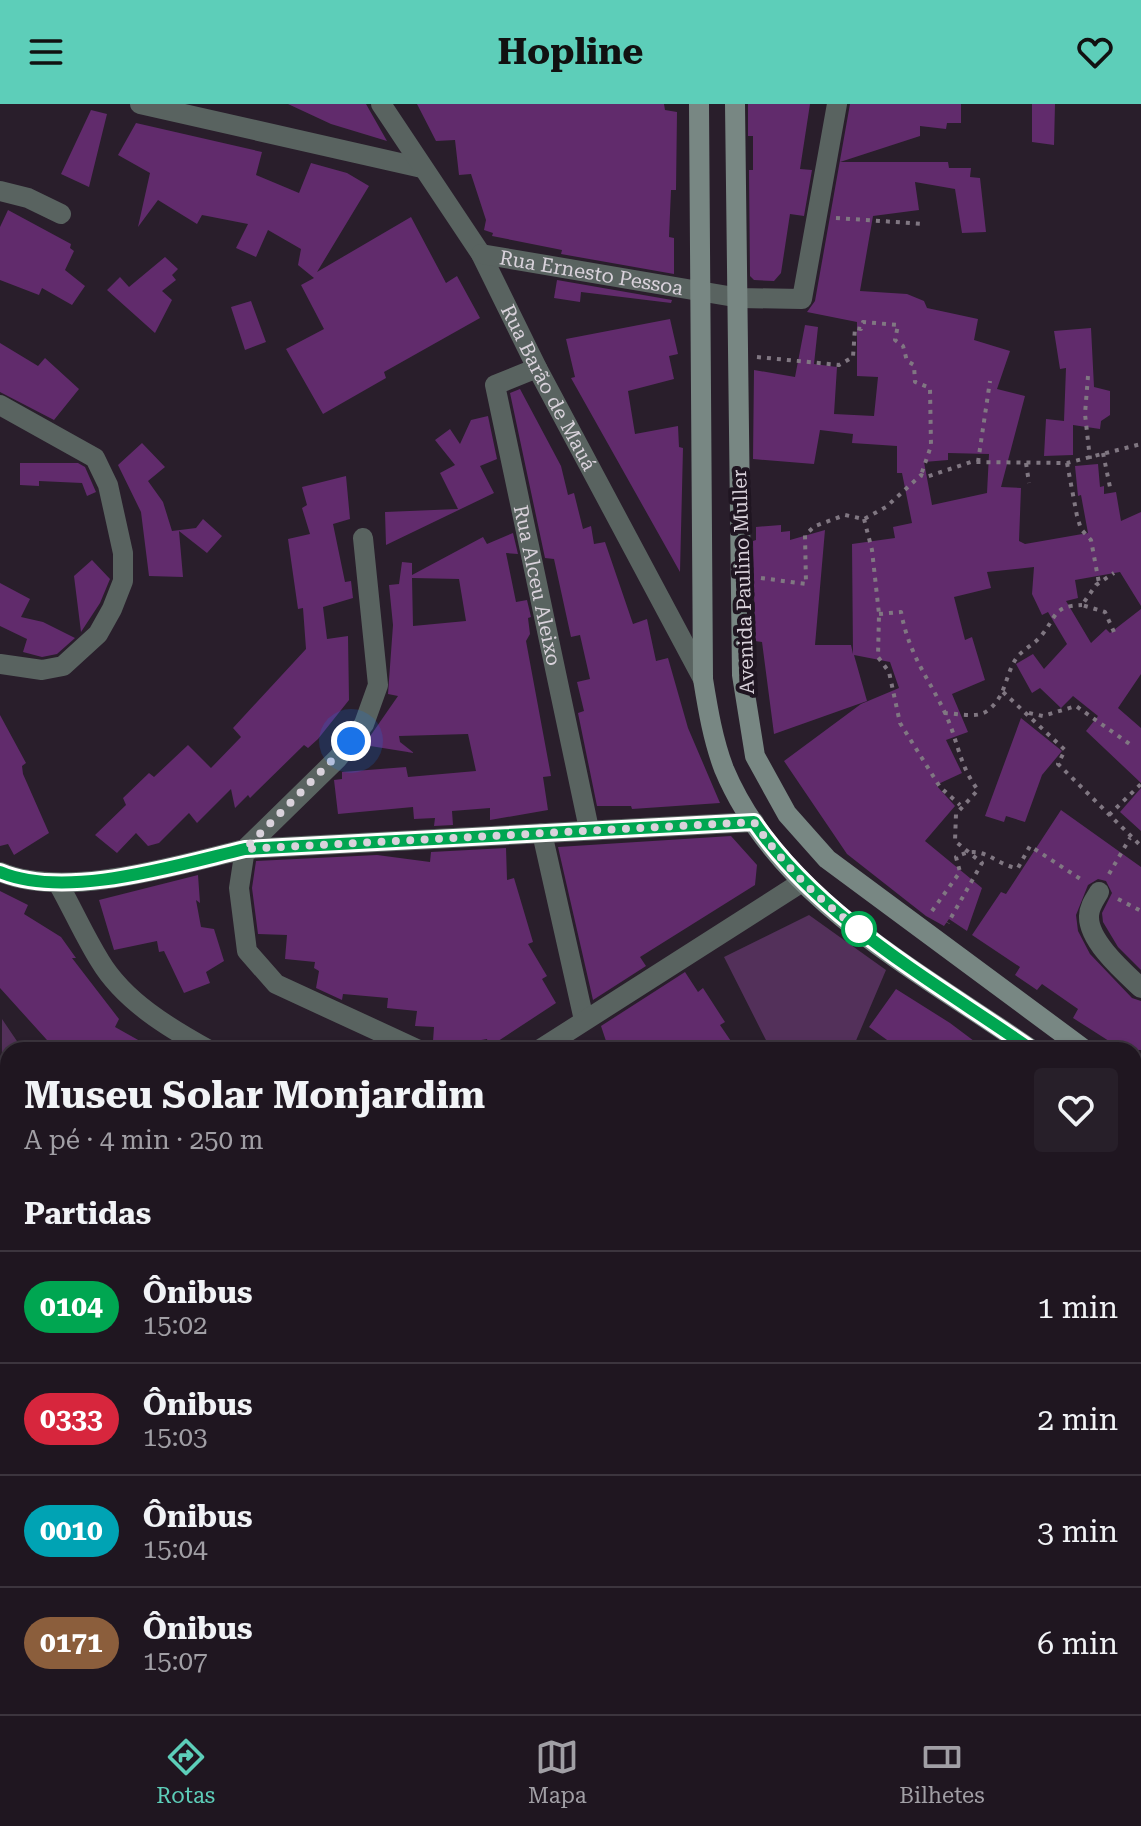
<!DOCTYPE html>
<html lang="pt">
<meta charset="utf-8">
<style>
:root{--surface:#1f1620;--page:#271f29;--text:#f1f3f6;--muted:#a19fa5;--line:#3c353e;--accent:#5dceb9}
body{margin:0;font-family:"Roboto Serif",serif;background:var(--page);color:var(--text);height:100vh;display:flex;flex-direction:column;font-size:30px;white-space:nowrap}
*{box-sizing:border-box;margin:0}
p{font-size:26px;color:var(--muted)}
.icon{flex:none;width:44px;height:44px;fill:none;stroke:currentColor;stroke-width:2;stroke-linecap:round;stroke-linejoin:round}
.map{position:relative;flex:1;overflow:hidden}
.side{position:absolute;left:0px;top:938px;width:1142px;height:672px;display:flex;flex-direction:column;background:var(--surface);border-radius:24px 24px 0 0;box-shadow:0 2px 6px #0004,0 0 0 2px var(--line)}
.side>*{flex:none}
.badge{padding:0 16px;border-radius:26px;font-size:28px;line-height:52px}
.you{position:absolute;width:40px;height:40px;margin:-20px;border:6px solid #fff;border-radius:50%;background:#1a73e8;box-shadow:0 0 0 12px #1a73e833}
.map>.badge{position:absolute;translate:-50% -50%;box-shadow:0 0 0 4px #fff}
h2{padding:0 24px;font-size:30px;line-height:72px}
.round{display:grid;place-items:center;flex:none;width:84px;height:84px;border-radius:8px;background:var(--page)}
.overview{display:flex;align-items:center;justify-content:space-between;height:136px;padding:0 24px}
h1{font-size:38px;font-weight:700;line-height:60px}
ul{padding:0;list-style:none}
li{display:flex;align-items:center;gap:24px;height:112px;padding:0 24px;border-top:2px solid var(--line)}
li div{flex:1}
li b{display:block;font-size:30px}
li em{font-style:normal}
li .badge{min-width:88px;font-weight:700;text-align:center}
header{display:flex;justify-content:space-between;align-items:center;height:104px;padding:0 24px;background:var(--accent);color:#111;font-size:36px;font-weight:700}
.menu{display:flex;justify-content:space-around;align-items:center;height:112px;border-top:2px solid var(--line);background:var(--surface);font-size:22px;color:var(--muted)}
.menu a{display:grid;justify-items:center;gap:4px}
.menu .on{color:var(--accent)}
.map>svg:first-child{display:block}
.green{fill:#53305a}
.building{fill:#612b6c;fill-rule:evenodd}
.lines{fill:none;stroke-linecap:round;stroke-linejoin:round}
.path{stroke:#807782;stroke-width:4;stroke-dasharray:4 6;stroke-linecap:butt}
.street{stroke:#596360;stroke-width:20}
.secondary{stroke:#788783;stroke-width:20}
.line-casing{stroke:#fff;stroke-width:18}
.line{stroke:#00a651;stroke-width:12}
.walk{stroke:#d9d2db;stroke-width:8;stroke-dasharray:0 14.4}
.stop-dot{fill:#fff;stroke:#00a651;stroke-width:4}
.labels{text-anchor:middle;stroke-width:8;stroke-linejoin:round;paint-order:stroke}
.street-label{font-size:20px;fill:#d9d2db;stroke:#1f1521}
</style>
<header><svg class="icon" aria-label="menu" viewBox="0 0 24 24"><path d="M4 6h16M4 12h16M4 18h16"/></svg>Hopline<svg class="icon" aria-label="heart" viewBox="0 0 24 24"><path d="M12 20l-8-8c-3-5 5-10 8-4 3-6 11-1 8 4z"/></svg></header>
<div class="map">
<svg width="1141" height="1610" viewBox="0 0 1141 1610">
<rect width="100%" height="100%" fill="#291e2b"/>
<path class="green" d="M809,811L886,866L852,946H771L724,853Z
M2,915L23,946H8V1602H1066V1610H0Z"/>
<path class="building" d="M288,0H366L387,37L331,20Z
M417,0H664L665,6L677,8L676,86H671L669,133L674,134V170L561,150L562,146L492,132L493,129L484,126L486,116L471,70L459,71L455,36L436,37Z
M748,0H810L800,65L812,66L804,112L790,110L781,169L774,177L754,176L750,172L749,66H753V32H748Z
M850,0H961V19H947L946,25L920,22V32L840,58H948L949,64H971L970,73L980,74L986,128L962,129L955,85L915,78L919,106L873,112L860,187L907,190L924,197L927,204L978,215L974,236L1010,247L997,285L1025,292L1001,383L1021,384L1019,437L1025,440L1088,429L1081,391L1078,392L1075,362L1098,360L1100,383L1104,382V390L1116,388L1121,417L1141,408V502L1120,468L1075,476L1078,494L1066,497L1091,539L1106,525L1110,529L1141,505V570L1118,604L1141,624V679L1086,627L1098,612L1073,592L1061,604L1040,584L1032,589L1016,560L1033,550L1044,565L1067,540L1048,508L1042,511L1032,490L1034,463L987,468L991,484L954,493L965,536L972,533L985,576L952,590L968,628L946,636L962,669L936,681L955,702L925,737L982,784L967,827L949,815L944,822L926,812L847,750L784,657L861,600L899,584L890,558L854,551L867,597L774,630L762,538L755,537L753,437L756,436V423L781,421V428L790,427V436L825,426L815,541H851L853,550L852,440L895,434L893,423L912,419L902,369H897V342L852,339L853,330L820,326L814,360L753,355L754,266L795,273L805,221L818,223L814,260L837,263L834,310L874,312L878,273L857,272V218L807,208L815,197ZM948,349L989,350L987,389L932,401L924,358L948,356Z
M1032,0H1055L1054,41L1032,38Z
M91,6L107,10L89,83L61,70Z
M136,19L262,48L256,71L299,89L311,59L347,69L369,82L317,168L411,113L446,179L457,172L480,214L384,268L386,274L323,310L286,245L324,225L301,181L314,174L298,161L301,145L268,126L256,153L236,144L248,120L202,111L197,120L158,96L138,123L150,69L118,51Z
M8,106L71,140L70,144L74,147L65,166L85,182L72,201L42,184L39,191L0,176V123Z
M165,153L178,165L172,171L176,176L162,187L172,196L155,229L107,186L120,173L129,183Z
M557,176L672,196L671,199L581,188L580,198L554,194Z
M251,197L266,238L245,246L231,203Z
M670,215L678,250L669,252L674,275L628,287L635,330L678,322L679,343L683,344L680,468L571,274L575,273L566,235Z
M1091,224L1094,283L1110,287V311L1101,317L1100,325L1073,321V351L1044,352L1046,315L1064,317L1066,264L1060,265L1054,227Z
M0,239L38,262L45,254L79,285L54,316L0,288Z
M520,285L561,362L568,391L574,389L583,425L591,422L594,440L605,438L633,520L647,515L656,557L668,554L688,624L720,699L632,705L631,702H597L578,609L584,607L577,578L590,575L580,531L571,533L554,455L545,454L510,289Z
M488,312L497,355L480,362L494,389L386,441L385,408L458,405L440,369L455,361L435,336L450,325L460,340L471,316Z
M142,339L165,363L148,377L163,398L172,427L196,424L203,415L222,432L207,449L179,427L183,473L149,472L141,408L118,361Z
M20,359H78L85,363L96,388L87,392L82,379L39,377V382L20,381Z
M346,372L350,415L333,420L345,478L351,477L353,494L323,503L327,535L348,532L349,596L318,635L308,644L304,641L250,694L248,691L235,704L231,685L197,719L189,709L159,739L148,742L136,729L117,749L95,731L126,701L123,694L149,669L154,673L188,641L211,664L241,633L233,624L306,545L303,504L298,505L288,435L310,430L302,404L307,401L302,383Z
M513,429L518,450L506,449L516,498L527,496L531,513L528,514L530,530L526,537L551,672L543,673L548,706L490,716V704L452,707L453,721L434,722L435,714L414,715L413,703L338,710L334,676L342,675V668L406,663L408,673L476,667L468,630L399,632L400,638L414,649L364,641L398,592L388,590L393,521L389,481L399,480L402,458L412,459V471L483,433L487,440ZM412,474L459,475L466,517L413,522Z
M92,456L110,475L100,499L81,528L74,472Z
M0,479L30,495L21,513L43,518L75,534L57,550L42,553L23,548L27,535L0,522Z
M0,611L26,659L22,662L23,670L49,729L14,751L8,740L0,742Z
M1021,614L1062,647L1042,671L1025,718L1006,712L1004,718L985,712Z
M1141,684V727L1120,708Z
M1061,706L1141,763V866L1118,843L1103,818L1102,809L1112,789L1106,777L1098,775L1088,781L1076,811L1078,827L1090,850L1132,894L1141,897V946H1123L1073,914L1078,905L1042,880L1037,886L1015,871L1020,863L972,831L1001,788L1006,790Z
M731,732L757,761L755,781L640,853L646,862L593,896L558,743Z
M506,744L507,776L514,774L533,838L528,840L547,872L542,875L556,899L489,943L487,935L459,940L433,937L434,923L415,922L417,907L387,904L388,894L343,890L342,896L316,884L319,867L314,864L315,858L285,855L287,831L258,830L252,784L256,757L377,751L430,758L431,748Z
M198,771L200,799L196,796L201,823L214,825L224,857L206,868L210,879L184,889L164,847L159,848L157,837L114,846L99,796Z
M0,787L28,801L24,810L61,833L76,854H72L119,915L115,923L156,946H56L0,884Z
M685,868L698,888L703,884L725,918L720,921L737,946H609L601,922Z
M896,885L950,919L986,946H901L869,923Z"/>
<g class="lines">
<path class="path" d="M836,114L925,120
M757,253L839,261L853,253L855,224L861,225L863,218L898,221L895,236L903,242L907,257L914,261L915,278L930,284L931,342L921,371
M1088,272L1085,310L1090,355
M1103,349L1111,388
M978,358L990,277
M1026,359L1029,379
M1067,359L1077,412L1081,425L1091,436L1099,479
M864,415L872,446L879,510L878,553L889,568L900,619L940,683L960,701
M761,474L806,480L805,431L815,422L845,411L864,415L886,403L921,371L926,373L971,358L1067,359L1141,340
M879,510L901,508C911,561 938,584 953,629C960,650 964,668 978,686L956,710L955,737L982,759L948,819
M1114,528L1105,508L1082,501L1096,481L1114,469
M1003,588L1065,646L1058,660L1141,742
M944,609C957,609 976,615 987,607C1005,594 1005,574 1014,558C1020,546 1033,542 1041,532C1057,513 1052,502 1082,501
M1029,609L1043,612L1076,602L1131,641
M1109,711L1141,680
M1109,770L1130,734
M1118,795L1141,807
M932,807L960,768L956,753C984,738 995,762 1018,764L1030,742L1082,776"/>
<g class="street">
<path d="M140,0L422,64"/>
<path id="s1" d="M381,0L481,150L537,264L703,575"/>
<path d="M0,87L28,94L61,110"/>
<path id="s2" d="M481,150L740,194L802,195L837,0"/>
<path id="s3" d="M537,264L495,281L589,725"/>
<path d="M0,301L95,354L108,381L123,449V477L112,505L98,530L63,562L42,566L0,560"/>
<path d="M363,434L378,581L364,620L338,654L245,745L239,784L247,847L276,880L419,946"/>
<path d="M542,729L584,916"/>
<path d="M0,768C66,796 177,761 245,745L754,718"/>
<path d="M59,781C73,806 85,833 100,857C124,897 169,924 209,946"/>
<path d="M1099,788C1095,795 1089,803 1089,812C1088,837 1124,868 1141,884"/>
<path d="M539,946L802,778"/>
</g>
<path class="secondary" d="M699,0L703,575C708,606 713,636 724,665C778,795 922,869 1032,946
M735,0L742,571L755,652L787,710L827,755L1085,946
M1134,983L1141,988
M1134,1017L1141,1022"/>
</g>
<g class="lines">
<g class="line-casing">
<path id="line" d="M0,768C66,796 177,761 245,745L754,718C822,817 935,878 1032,946"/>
</g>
<use href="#line" class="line"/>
<path class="walk" d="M351,637L245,745L754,718C784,762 821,799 865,829L859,825"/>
</g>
<circle class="stop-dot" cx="859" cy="825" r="16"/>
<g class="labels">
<g class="street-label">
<text dy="7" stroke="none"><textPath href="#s2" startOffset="112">Rua Ernesto Pessoa</textPath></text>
<text dy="7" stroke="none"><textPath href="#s1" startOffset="330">Rua Barão de Mauá</textPath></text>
<text transform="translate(743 478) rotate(-92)" y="7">Avenida Paulino Muller</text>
<text dy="7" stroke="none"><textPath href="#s3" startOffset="250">Rua Alceu Aleixo</textPath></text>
</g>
</g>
</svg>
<div class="you" style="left:351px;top:637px"></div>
<section class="side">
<div class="overview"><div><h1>Museu Solar Monjardim</h1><p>A pé · 4 min · 250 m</p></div><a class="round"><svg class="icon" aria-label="heart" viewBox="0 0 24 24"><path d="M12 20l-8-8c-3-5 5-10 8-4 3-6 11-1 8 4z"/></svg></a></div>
<h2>Partidas</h2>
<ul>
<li><span class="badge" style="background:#00a651;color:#fff">0104</span><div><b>Ônibus</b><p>15:02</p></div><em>1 min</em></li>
<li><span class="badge" style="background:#d7263d;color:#fff">0333</span><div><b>Ônibus</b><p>15:03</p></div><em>2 min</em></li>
<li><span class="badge" style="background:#00a3b4;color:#fff">0010</span><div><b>Ônibus</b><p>15:04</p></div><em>3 min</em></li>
<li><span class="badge" style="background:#8b5e3c;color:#fff">0171</span><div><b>Ônibus</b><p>15:07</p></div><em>6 min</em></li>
</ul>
</section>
</div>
<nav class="menu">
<a class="on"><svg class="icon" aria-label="directions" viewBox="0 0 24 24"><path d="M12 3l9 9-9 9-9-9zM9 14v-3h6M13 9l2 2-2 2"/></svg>Rotas</a>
<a><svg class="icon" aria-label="map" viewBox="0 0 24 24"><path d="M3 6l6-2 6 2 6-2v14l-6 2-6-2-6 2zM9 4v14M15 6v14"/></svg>Mapa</a>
<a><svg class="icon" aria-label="tickets" viewBox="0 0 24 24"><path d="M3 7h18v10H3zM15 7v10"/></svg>Bilhetes</a>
</nav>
